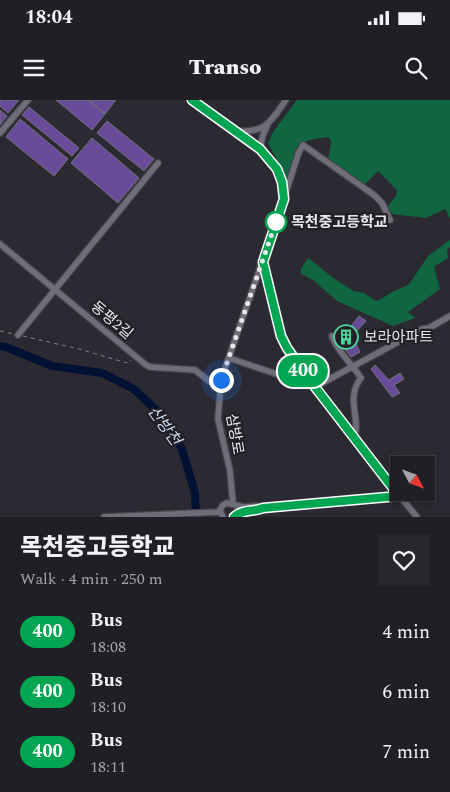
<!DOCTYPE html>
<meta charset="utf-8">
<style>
:root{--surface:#201f25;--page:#28272d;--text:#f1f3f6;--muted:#a2a2a7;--line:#3d3d42}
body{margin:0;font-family:Spectral,"Noto Sans KR",serif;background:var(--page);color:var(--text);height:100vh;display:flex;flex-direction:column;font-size:19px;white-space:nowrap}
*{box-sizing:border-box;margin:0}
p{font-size:16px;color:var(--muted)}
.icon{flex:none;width:28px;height:28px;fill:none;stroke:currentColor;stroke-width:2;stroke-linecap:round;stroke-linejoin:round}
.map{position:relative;height:417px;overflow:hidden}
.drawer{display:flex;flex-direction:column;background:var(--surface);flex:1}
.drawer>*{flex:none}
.badge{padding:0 10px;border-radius:16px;font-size:18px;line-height:32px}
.needle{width:32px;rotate:131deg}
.fabs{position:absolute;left:390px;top:356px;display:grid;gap:10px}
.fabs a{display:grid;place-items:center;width:45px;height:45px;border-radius:0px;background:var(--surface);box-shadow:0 2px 8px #0003,0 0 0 1px var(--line);font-size:25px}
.you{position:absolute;width:25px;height:25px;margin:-12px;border:4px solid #fff;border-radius:50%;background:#1a73e8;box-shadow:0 0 0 8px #1a73e833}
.map>.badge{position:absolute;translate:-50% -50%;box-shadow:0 0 0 2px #fff}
.round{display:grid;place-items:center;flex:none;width:52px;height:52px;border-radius:0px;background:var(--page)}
.overview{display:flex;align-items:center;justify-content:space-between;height:85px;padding:0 20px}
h1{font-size:24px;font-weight:800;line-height:38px}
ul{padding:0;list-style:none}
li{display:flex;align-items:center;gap:15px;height:60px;padding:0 20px}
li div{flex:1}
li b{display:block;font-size:19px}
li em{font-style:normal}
li .badge{min-width:55px;font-weight:700;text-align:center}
.status{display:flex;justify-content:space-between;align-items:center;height:35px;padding:0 25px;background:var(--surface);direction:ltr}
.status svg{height:14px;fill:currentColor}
header{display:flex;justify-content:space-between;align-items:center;height:65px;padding:0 20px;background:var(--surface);font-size:22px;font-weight:800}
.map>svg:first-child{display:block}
.forest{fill:#106640}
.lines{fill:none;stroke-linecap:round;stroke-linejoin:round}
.river{stroke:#013;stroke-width:8}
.building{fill:#684c9a;stroke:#74727c}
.minor-casing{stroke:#47454c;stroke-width:8}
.path{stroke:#848289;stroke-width:1;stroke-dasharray:4 4;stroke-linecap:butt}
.minor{stroke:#6f6d77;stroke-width:5.5}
.line-casing{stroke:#fff;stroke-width:11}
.line{stroke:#00a651;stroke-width:8}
.walk{stroke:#e8e7ec;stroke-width:5;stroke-dasharray:0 9}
.stop-dot{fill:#fff;stroke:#00a651;stroke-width:2.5}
.labels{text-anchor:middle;stroke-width:4.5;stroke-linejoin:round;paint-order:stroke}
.stop-label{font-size:15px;font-weight:bold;fill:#e8e7ec;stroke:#221f27;text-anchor:start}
.street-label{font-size:15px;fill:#e8e7ec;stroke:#221f27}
.poi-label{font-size:15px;fill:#e8e7ec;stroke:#221f27;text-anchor:start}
.water-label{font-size:16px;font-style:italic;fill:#cad8ec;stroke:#221f27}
</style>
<div class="status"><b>18:04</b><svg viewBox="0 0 49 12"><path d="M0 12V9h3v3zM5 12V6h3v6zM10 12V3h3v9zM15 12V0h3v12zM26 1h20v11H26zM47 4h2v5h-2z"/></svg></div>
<header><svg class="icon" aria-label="menu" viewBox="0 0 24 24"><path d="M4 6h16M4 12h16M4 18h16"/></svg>Transo<svg class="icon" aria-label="search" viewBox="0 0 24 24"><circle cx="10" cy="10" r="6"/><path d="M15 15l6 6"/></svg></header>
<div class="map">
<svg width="450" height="417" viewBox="0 0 450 417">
<rect width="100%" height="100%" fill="#2b2931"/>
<path class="forest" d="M297,0H450V119L445,109L426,118L392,114L387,107L396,96L397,90L378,71L364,85L328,60L331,42L329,37C293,41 298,46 289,78H287L268,43L273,32Z
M450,140V147L447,150L448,158L434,167L440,189L408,212L415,218L393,226L337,201L313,180L301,174V169L308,158L336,180L354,191L364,193L376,201C385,198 390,192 399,189C403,187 406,187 410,183L428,156Z"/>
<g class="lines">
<path class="river" d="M0,246L6,247L52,266L102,273L134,289L161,315L182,349L195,393L196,417"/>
</g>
<path class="building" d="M0,0H19L8,13L0,6Z
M56,0H88L105,14L92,30Z
M88,0H116L105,14Z
M29,7L79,48L72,56L22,15Z
M0,10L7,16L0,25Z
M20,19L68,59L54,76L6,37Z
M107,21L154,59L144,71L97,33Z
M92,38L139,78L118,103L71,63Z
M359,216L366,221L352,236L360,252L351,257L337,238L342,234L340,229L344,228L347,231Z
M375,265L389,280L400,273L404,279L394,285L400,293L392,297L371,269Z"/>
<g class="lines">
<g class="minor-casing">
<path id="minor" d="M193,0C220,20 273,48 282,82C285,91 283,99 281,108L221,280L218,319L230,371L233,404
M238,31C266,33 271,21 286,0
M0,33L28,0
M260,49L263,35L267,26
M285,95L299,52L303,45L374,95L382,103L390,120
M0,144L146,265L150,267L195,270L213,284L220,286
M263,162L278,224L287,248L371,361L417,417
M18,235L158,63
M332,236C336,250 353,265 361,278C344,299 363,322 353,338
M229,258L315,287L422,229L429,228L450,216
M104,417L220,412
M223,417L220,410L223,405L227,403L243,407L259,406L263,408L399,396
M234,417L241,412L257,410"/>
</g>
<path class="path" d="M0,231L14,234
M23,236L79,249L127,263L132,260"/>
<use href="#minor" class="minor"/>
</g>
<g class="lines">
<g class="line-casing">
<path id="line" d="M192,0L260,49L277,69L282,82L284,99L263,162L281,236L287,248L315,287L399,396L263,408C254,412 242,409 234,417"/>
</g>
<use href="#line" class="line"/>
<path class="walk" d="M221,280L276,122"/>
</g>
<defs>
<g id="building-ring" transform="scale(1.25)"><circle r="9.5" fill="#221f27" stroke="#49d49c" stroke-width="1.5"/><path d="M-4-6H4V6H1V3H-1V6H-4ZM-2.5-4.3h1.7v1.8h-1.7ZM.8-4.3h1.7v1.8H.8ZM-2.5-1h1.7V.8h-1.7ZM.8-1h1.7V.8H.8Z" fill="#49d49c"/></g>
</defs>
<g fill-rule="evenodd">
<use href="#building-ring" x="346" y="237"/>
</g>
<circle class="stop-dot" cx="276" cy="122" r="10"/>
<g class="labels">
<g class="stop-label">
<text x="291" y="127">목천중고등학교</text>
</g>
<g class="street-label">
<text transform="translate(112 220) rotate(40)" y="5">동평2길</text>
<text transform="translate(235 334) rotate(80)" y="5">삼방로</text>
</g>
<g class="poi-label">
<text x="364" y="242">보라아파트</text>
</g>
<g class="water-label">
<text transform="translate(165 325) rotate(54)" y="6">산방천</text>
</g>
</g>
</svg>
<div class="fabs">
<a><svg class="needle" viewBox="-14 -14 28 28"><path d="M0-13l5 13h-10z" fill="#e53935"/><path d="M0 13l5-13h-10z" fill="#a2a2a7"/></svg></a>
</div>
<div class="you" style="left:221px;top:280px"></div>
<b class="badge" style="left:303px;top:271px;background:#00a651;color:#fff">400</b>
</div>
<section class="drawer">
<div class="overview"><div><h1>목천중고등학교</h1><p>Walk · 4 min · 250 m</p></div><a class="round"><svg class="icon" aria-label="heart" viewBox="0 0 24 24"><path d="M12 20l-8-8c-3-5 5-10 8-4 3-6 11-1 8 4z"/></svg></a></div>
<ul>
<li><span class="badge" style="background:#00a651;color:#fff">400</span><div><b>Bus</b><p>18:08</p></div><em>4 min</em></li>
<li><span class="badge" style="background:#00a651;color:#fff">400</span><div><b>Bus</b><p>18:10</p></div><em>6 min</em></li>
<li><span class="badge" style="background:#00a651;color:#fff">400</span><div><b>Bus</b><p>18:11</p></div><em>7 min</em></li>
</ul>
</section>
